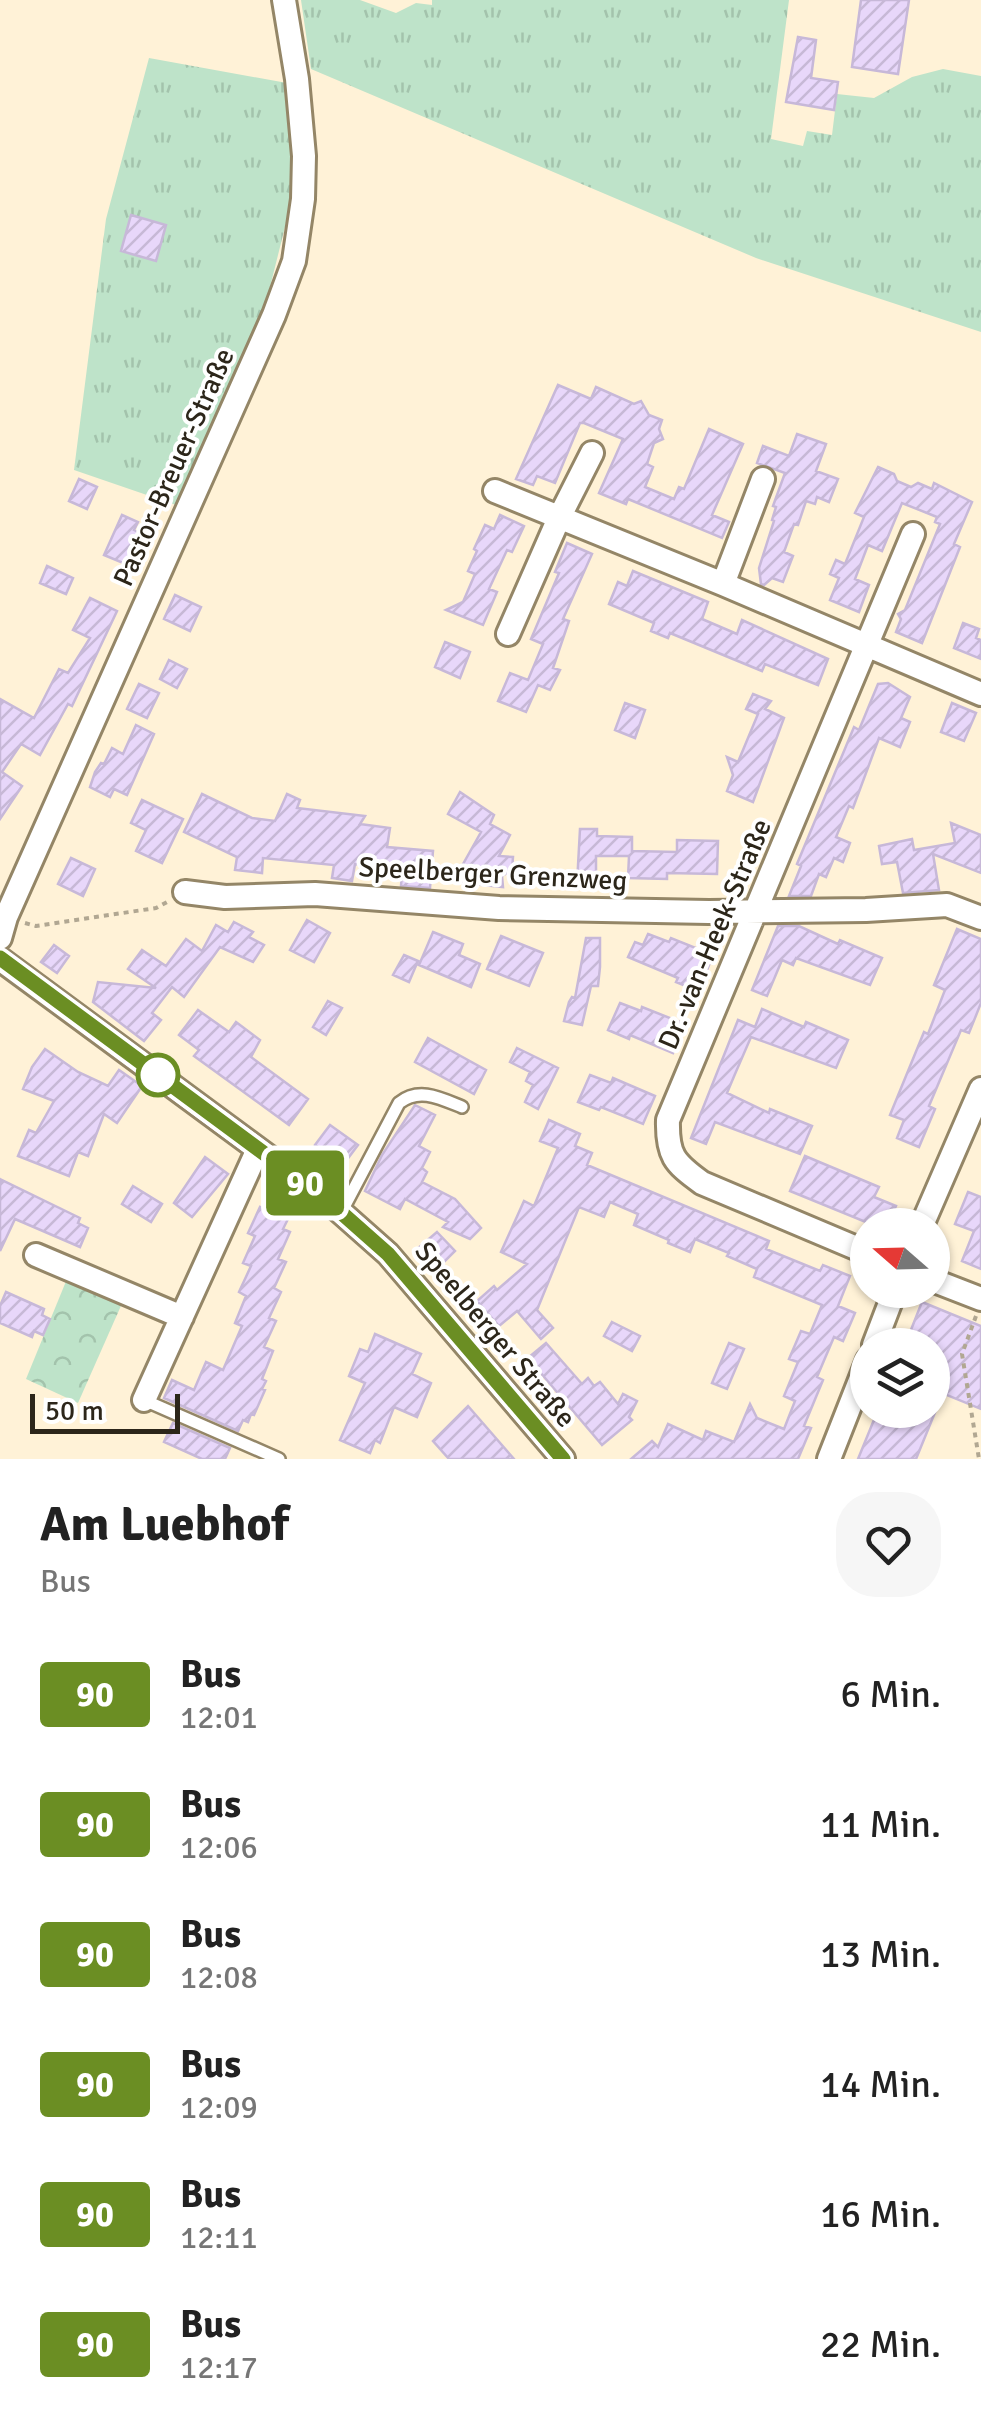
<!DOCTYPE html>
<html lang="de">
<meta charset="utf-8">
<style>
:root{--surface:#fff;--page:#f6f6f6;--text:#222;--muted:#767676}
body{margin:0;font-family:Signika,sans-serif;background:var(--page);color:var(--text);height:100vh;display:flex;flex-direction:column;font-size:38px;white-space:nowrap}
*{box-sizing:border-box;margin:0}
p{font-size:32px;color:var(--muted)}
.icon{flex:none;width:55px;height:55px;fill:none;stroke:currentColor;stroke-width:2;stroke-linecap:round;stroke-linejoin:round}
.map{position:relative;height:1459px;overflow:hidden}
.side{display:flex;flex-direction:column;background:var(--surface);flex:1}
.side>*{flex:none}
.badge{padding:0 20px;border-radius:8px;font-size:35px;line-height:65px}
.needle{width:65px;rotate:290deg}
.tools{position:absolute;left:850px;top:1208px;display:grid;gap:20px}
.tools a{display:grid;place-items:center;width:100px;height:100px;border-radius:50%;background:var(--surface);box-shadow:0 2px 8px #0004;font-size:50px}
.scale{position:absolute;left:30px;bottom:25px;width:150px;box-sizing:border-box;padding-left:10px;border:5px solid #2c261a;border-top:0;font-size:28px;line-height:35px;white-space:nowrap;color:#2c261a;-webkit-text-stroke:8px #fff;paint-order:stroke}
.map>.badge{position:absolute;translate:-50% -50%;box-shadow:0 0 0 5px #fff}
.round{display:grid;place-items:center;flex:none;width:105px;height:105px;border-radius:40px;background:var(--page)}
.head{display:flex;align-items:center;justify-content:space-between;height:170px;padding:0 40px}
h1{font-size:48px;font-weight:700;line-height:75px}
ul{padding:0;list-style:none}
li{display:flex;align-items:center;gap:30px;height:130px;padding:0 40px}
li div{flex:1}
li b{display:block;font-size:38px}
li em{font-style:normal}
li .badge{min-width:110px;font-weight:700;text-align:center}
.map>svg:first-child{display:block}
.grass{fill:url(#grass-tufts)}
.park{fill:url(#park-crowns)}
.building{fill:url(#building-hatch);stroke:#c7b8d8;stroke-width:2.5}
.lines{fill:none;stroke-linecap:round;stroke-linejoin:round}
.lane-casing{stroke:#948667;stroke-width:16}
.street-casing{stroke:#948667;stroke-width:28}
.path{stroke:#b1a792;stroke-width:4;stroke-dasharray:5 5;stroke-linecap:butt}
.lane{stroke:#fff;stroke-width:11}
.street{stroke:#fff;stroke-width:22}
.line-casing{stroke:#fff;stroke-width:22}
.line{stroke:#6b8e23;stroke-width:15}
.stop-dot{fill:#fff;stroke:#6b8e23;stroke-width:5}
.labels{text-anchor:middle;stroke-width:8;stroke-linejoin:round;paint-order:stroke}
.street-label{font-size:28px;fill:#2c261a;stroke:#fff}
</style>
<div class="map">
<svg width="981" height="1459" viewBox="0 0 981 1459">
<defs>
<pattern id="grass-tufts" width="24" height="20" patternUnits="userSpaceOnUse" patternTransform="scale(2.5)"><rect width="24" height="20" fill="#bee3c9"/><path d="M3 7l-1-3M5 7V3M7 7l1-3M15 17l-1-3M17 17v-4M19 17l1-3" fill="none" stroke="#a3c3ac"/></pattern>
<pattern id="park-crowns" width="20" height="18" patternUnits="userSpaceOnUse" patternTransform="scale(2.5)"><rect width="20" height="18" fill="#bee3c9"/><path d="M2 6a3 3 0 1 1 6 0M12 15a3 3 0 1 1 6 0" fill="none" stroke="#a3c3ac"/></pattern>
<pattern id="building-hatch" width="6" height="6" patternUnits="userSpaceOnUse" patternTransform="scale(2.5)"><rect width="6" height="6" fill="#e8d7fa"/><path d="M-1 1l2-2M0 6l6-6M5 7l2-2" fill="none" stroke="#c7b8d6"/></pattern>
</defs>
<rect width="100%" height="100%" fill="#fff2d7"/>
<path class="grass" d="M301,0H360L396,13L416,3L432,5V0H789L771,139L803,146L807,131L832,135L837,94L874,98L912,77L943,69L981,76V332L756,258L311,69Z
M149,58L287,83L294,191L266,303L176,505L74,470L106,219Z"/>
<path class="park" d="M69,1274L124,1299L78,1403L26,1379Z"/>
<path class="building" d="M861,0H909L898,74L852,67Z
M798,37L816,40L811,78L838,82L834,110L786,102Z
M131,215L166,225L156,261L121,251Z
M558,385L591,399L596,387L634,404L641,401L649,415L662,420L659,429L663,439L654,443L647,464L653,467L645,487L674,499L679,487L684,489L709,429L743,444L712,515L729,522L722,538L628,499L626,504L599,493L623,439L584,423H580L555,483L537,476L533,485L516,479Z
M797,434L826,444L816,471L838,479L829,502L817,497L815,504L806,501L798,525L794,524L784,552L793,556L783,582L772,578L764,585L761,584L759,568L774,521L772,520L776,507L773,506L785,473L757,463L763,446L789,456Z
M878,467L894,474L897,481L911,487L918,483L932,489L934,483L972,502L954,544L960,547L922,643L896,632L901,619L898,614L905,610L940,524L935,522L937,517L902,503L882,551L868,545L855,579L869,585L859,612L830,600L839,578L830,574L836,560L845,564L864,517L855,513Z
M79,479L97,487L87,509L69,501Z
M122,515L138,522L134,530L149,537L135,568L104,555Z
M500,515L524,526L512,552L507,550L489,589L497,592L483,625L446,610L463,602L475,574L468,571L477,551L474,549L485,525L494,529Z
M567,543L592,554L563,619L569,621L553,668L560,670L550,690L538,685L526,712L498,701L510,673L528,680L543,644L531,639L559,573L555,572Z
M47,566L73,578L66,594L40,583Z
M633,571L708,602L702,619L737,634L742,620L828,659L818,685L765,664L762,671L670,633L668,638L651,631L654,623L609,604L618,582L627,586Z
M175,595L201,607L190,631L164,619Z
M90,598L117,611L72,706L68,704L40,755L21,744L2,772L22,786L0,819V699L34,718L59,669L68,673L90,638L73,630Z
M963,623L979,629L976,638L981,640V659L954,648Z
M445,642L470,652L460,678L435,667Z
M169,660L187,669L177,688L160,679Z
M888,683L910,697L901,718L910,722L900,747L879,738L853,808L849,806L836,837L850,843L843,862L834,858L826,877L819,874L811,896H789L801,866L797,864L854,727L859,730L878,684Z
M139,684L159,693L147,718L127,709Z
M753,694L771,701L765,709L784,718L753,802L727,791L733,775L727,757L738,762L758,714L746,709Z
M625,703L645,710L635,738L615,730Z
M952,703L976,713L964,741L941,732Z
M136,725L154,734L127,795L114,789L110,797L90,787L95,772L101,763L104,764L112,748L123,754Z
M460,792L494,815L490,824L510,835L499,856L513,857L512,870L502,876L503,887L453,882L481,832L448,814Z
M202,794L252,818L275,821L287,794L300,800L297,808L365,816L360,824L390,828L387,847L433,851L430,888L401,886L402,872L355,864L352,881L332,878L334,865L263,858L262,873L235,870L237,857L184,832Z
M142,800L183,819L162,863L136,851L146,830L131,823Z
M951,823L981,835V873L933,854L939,890L903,893L897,862L882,864L879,846L912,839L914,850L955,843Z
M580,829H597V836L632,837V851L677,852V840L718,841L717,874L667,873V879L628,878L629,856H596V884H577Z
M71,858L95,869L83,896L58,884Z
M307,920L330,933L314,962L290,950Z
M234,922L253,932L249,937L264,945L253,962L220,947L184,997L172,987L152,1013L161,1020L144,1041L93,1002L98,982L156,988L128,969L142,950L166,966L186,939L202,951L216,925L228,932Z
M778,926H799L838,944L840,940L882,958L870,985L796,958L793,965L782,960L767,996L752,990Z
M957,929L981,939V1003L969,1033L961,1030L929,1106L935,1109L919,1147L897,1138L904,1120L890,1115L924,1032L928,1034L945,990L934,985Z
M433,932L463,944L459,955L480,964L471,987L419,965Z
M648,934L669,942L671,938L713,955L702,983L694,979L691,988L676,982L678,978L628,957L635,942L643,945Z
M501,936L543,953L529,986L487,969Z
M586,938H600V967L598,986H591L582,1025L564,1021L569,1002L572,997L575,998Z
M54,945L69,956L57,973L41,962Z
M404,955L418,961L409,982L393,975Z
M328,1001L342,1008L326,1035L313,1027Z
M620,1003L641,1011L642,1007L685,1024L673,1053L630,1035L629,1039L608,1030Z
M762,1009L804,1027L806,1022L848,1040L836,1068L751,1037L735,1074L727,1093L769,1113L770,1109L812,1126L800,1154L715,1122L706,1144L691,1138L738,1020L755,1027Z
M198,1010L229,1032L236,1022L260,1040L251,1057L308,1099L289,1125L194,1056L199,1050L179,1035Z
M428,1038L486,1070L474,1094L415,1062Z
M517,1048L558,1068L538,1109L525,1102L533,1085L526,1081L530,1072L510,1062Z
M45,1049L78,1072L108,1086L119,1070L142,1086L117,1123L104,1114L88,1156L78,1152L69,1176L18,1156L29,1130L36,1133L54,1101L23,1089L32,1067Z
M590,1075L611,1083L613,1078L655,1096L643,1124L601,1107L599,1110L578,1102Z
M415,1105L435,1115L419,1146L430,1152L422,1168L427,1172L422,1182L455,1199L481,1228L470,1239L443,1227L448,1222L405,1199L400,1209L365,1191L382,1155Z
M549,1120L580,1134L575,1146L592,1153L587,1165L769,1241L766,1249L820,1271L823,1265L850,1276L838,1306L855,1313L843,1341L834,1337L817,1377L823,1380L804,1426L811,1428L798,1459H631L652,1441L658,1447L668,1424L703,1440L706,1431L734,1442L750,1404L757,1418L784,1429L795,1401L784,1396L798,1362L789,1359L801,1331L810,1334L822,1305L754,1277L757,1269L727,1256L729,1253L695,1239L690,1252L668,1243L669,1240L634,1225L638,1214L610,1202L604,1217L579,1207L537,1310L553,1328L541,1339L517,1311L499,1326L477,1301L494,1286L497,1290L527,1264L501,1252L524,1201L534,1206L558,1148L540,1141Z
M330,1125L358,1145L343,1165L315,1145Z
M805,1156L879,1187L874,1197L896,1206L888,1225H873L790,1191Z
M205,1157L228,1174L192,1217L174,1203Z
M0,1179L80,1218L78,1223L88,1228L80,1247L15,1219L0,1251Z
M133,1186L162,1204L151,1222L122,1204Z
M968,1192L981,1197V1269L962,1261L974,1231L955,1224Z
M260,1207L288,1219L283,1229L290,1232L278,1259L286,1262L274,1288L281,1292L269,1318L276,1321L264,1347L273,1351L262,1379L266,1381L262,1389L265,1390L254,1415L251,1414L248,1422L243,1420L238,1431L164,1398L172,1380L194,1390L206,1362L223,1370L242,1326L235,1323L246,1296L239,1292L251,1266L243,1263L255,1236L248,1233Z
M437,1232L455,1251L436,1270L417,1249Z
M6,1292L44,1309L42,1315L50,1319L43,1335L34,1331L32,1337L0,1323V1306Z
M922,1302L981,1326V1409L932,1389V1345H905Z
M612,1322L640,1336L632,1351L604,1336Z
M375,1334L421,1354L412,1374L431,1383L417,1417L394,1407L380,1443L375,1440L370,1453L340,1440L365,1383L349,1376L360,1349L368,1352Z
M546,1343L582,1384L588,1378L594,1386L600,1382L618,1404L623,1394L637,1401L629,1417L632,1420L602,1445L528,1358Z
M729,1343L744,1349L727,1389L712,1383Z
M468,1406L514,1459H449L433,1441Z
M878,1410H936L916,1459H858Z
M173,1423L230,1448L225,1459H202L164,1442Z"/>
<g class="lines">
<g class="lane-casing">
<path id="lane" d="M341,1213L399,1103C419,1087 440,1098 462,1107
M144,1400L279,1459"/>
</g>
<g class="street-casing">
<path id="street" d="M495,491L723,584L981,694
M723,584L763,479
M508,634L559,518L592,453
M185,892L225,897L315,894L499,908L709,912L866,910L947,905L981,918
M0,938L6,917L274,315L294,261L303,199L304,156L297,79L284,0
M0,959L327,1200L388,1254L563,1459
M922,1225L981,1089
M868,1253L702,1183C674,1163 667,1155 668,1120L913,534
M36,1255L182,1317
M932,1280L981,1299
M874,1345L895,1290
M144,1400L258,1149
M829,1459L868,1360"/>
</g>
<path class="path" d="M25,923L36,926L156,908L167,902
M976,1316L962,1354L979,1459"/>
<use href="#lane" class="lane"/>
<use href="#street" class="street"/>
</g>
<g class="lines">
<g class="line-casing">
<path id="line" d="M0,958L327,1200L388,1254L563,1459"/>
</g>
<use href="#line" class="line"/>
</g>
<circle class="stop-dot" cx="158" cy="1075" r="20"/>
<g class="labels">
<g class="street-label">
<text transform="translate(173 467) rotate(-66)" y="10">Pastor-Breuer-Straße</text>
<text transform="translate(493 873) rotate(3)" y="10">Speelberger Grenzweg</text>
<text transform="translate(714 934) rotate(-67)" y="10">Dr.-van-Heek-Straße</text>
<text transform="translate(496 1334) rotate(50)" y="10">Speelberger Straße</text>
</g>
</g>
</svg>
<div class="tools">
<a><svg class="needle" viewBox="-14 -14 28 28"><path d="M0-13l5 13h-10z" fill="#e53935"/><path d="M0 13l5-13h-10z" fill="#767676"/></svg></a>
<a><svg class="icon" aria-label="layers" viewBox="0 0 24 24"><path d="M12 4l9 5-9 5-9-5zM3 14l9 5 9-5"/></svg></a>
</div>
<div class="scale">50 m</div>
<b class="badge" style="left:305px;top:1183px;background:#6b8e23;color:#fff">90</b>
</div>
<section class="side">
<div class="head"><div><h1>Am Luebhof</h1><p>Bus</p></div><a class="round"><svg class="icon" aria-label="heart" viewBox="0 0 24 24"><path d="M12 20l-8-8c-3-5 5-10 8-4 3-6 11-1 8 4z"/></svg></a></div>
<ul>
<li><span class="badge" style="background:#6b8e23;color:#fff">90</span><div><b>Bus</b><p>12:01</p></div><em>6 Min.</em></li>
<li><span class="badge" style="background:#6b8e23;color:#fff">90</span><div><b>Bus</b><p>12:06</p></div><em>11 Min.</em></li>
<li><span class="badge" style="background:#6b8e23;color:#fff">90</span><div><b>Bus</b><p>12:08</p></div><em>13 Min.</em></li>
<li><span class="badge" style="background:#6b8e23;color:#fff">90</span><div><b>Bus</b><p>12:09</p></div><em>14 Min.</em></li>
<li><span class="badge" style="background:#6b8e23;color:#fff">90</span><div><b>Bus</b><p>12:11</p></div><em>16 Min.</em></li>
<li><span class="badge" style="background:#6b8e23;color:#fff">90</span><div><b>Bus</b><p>12:17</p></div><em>22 Min.</em></li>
</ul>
</section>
